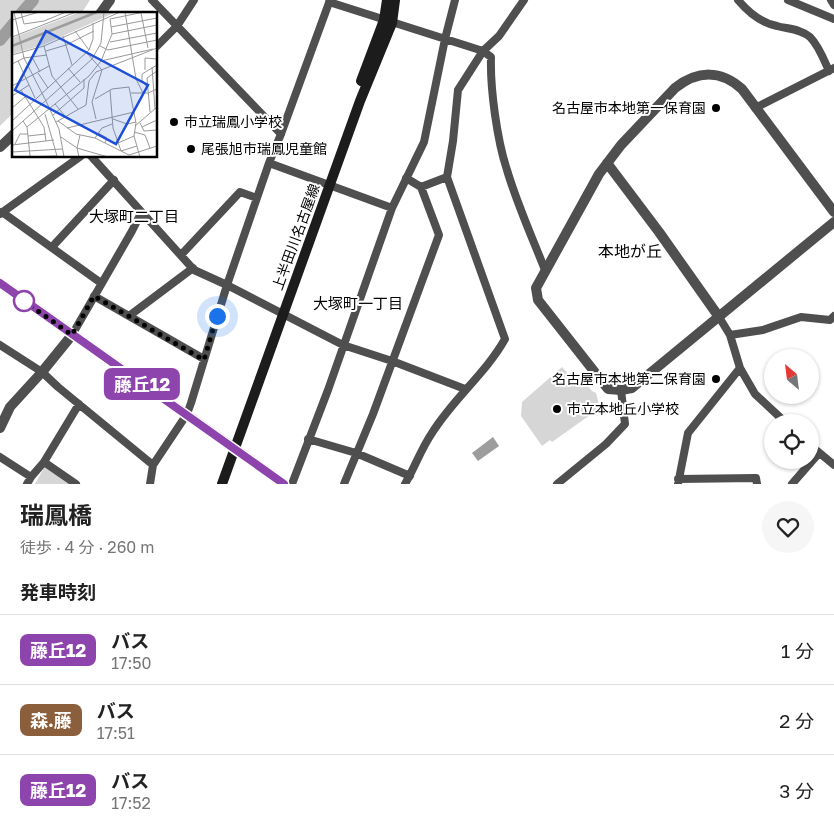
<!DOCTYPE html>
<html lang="ja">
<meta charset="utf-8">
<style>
:root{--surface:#fff;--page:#f6f6f6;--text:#222;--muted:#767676;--line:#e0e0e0}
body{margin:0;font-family:"Golos Text","Noto Sans JP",sans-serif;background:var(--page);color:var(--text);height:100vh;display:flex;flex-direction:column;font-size:19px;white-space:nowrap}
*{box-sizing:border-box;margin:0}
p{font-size:16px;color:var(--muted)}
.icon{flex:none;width:28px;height:28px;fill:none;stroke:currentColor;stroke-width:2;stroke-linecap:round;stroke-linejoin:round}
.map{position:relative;height:484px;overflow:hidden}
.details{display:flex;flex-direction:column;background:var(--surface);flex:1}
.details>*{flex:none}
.badge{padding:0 10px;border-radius:8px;font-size:18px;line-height:32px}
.needle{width:32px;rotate:332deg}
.controls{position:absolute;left:764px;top:349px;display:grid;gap:10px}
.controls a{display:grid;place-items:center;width:55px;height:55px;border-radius:50%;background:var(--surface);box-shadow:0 1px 4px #0004;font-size:25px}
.you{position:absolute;width:25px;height:25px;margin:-12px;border:4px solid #fff;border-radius:50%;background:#1a73e8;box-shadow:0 0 0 8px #1a73e833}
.map>.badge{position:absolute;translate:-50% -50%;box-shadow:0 0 0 2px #fff}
h2{padding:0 20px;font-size:19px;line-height:45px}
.round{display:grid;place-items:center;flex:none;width:52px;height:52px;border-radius:26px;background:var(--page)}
.overview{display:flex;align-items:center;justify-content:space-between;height:85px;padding:0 20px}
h1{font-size:24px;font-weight:700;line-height:38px}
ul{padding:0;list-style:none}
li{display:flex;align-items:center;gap:15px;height:70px;padding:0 20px;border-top:1px solid var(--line)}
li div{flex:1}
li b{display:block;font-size:19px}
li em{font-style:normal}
li .badge{min-width:55px;font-weight:700;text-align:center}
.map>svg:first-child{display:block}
.green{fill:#d6d6d6}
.water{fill:#9d9d9d}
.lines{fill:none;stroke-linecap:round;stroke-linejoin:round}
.river{stroke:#9d9d9d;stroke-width:12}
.minor{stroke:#4f4f4f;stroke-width:8}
.tertiary{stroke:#4f4f4f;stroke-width:10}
.secondary{stroke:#1c1c1c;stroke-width:10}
.line-casing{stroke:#fff;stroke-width:11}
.line{stroke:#8e44ad;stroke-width:8}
.walk{stroke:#000;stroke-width:5;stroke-dasharray:0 9}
.poi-dot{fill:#000;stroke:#fff;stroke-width:2}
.stop-dot{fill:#fff;stroke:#8e44ad;stroke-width:2.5}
.labels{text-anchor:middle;stroke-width:4;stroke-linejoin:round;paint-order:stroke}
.poi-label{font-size:14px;fill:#000;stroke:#fff;text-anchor:start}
.street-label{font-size:14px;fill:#000;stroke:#fff}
.neighbourhood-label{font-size:15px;fill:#000;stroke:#fff}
.quarter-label{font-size:16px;fill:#000;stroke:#fff}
.inset-river{fill:none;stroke:#9d9d9d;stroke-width:2.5}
.inset-road{fill:none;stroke:#999;stroke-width:1}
.view{fill:#1d4ed8;fill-opacity:0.15;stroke:#1d4ed8;stroke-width:2.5}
.inset-edge{fill:none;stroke:#000;stroke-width:2.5}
</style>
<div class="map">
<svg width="834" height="484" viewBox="0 0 834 484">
<rect width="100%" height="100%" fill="#fff"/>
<path class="green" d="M0,0H90L81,14H14V112L0,126Z
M562,367L571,377L582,379L592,391L596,393L600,408L552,442L550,440L542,446L521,416L522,402Z
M45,466L71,484H35Z"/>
<path class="water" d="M493,437L499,446L478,461L472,453Z"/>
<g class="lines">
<path class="river" d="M21,14L33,0
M0,40L14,23"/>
<path class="minor" d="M152,0L281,134
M738,0C748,12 762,23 777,26C788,29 801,29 810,37C819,46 824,60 829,71
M788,0L834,19
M831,0L834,5
M329,2L483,51L491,57C490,88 497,140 507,170C517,204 532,237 545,270
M156,47L177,26L194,0
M755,108L834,68
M91,156L194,270L227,285L343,345L392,361L465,389
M269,163L392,208
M421,187L447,177
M2,212L101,283
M0,214L81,156
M52,247L114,180
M181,255L240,192L257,198
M94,296L204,359
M129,316L193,268
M719,317L730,335L740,368L755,394L785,422
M72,335L132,231L141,213
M730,335L763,330L801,317L830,320L834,316
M0,345L42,372L58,387L153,465
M308,439L356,453L410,476
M810,445L834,465
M0,457L31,477
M44,462L76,484
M678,479L756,478L757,484
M27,484L31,477L44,462L79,404
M150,484L153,465L187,414L191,403L227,285L269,163L281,134L330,0
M292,484L328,390L392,208L424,142L445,39L455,0
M344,484L373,414L439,235L421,187L406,178
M405,484C415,467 421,449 432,433C453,399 486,373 505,339L447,177L453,141L458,90L483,51L499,36L524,0
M557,484L606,444L625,424L621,390
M678,484L688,433L740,368
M792,484L819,453"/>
<path class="tertiary" d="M100,14L110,0
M0,147L14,134
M607,163L659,232L719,317
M834,212L742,89C721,70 698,70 675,88L621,145L599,174L536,288L538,300L608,389L621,390L632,388L834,222
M0,428L10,407L42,372L72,335
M235,449L284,484"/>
<path class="secondary" d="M361,81L384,20L387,0
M0,283L235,449
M222,484L360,101L392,23L395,0"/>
</g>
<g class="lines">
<g class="line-casing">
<path id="line" d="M0,283L284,484"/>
</g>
<use href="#line" class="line"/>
<path class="walk" d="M24,301L72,335L94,296L204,360L217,316"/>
</g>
<g class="poi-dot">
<circle cx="716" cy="108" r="5"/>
<circle cx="174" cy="122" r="5"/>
<circle cx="191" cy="149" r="5"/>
<circle cx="716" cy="379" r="5"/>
<circle cx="557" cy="409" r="5"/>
</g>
<circle class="stop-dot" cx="24" cy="301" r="10"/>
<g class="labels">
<g class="poi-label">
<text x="706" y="113" text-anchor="end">名古屋市本地第一保育園</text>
<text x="184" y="127">市立瑞鳳小学校</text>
<text x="201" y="154">尾張旭市瑞鳳児童館</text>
<text x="706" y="384" text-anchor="end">名古屋市本地第二保育園</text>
<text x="567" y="414">市立本地丘小学校</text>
</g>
<g class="street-label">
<text transform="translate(296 237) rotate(-70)" y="5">上半田川名古屋線</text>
</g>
<g class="neighbourhood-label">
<text x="134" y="222">大塚町二丁目</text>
<text x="358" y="309">大塚町一丁目</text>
</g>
<g class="quarter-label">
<text x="630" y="257">本地が丘</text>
</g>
</g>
<g transform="translate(12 12)">
<rect width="145" height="145" fill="#fff"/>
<path d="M68,0H104L31,33L0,42V26Z" fill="#d6d6d6"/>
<path class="inset-river" d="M0,34L85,0"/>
<path class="inset-road" d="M2,0L12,46L34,89M9,0L12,12L32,9L54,0M113,0L124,67L131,81M129,1L136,36M0,8L27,0M99,15L145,6M63,19L77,38M100,22L145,13M51,24L60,53M0,25L64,0M98,30L145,21M32,34L40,64L66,97M88,34L96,38L145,28M34,39L54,33L82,19M74,40L90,58L80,90L84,107M0,43L32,34L108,0M20,45L28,60M6,49L23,86M89,49L141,37M0,52L12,46L35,43M140,55L143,97M56,56L68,70M133,58V46L145,47M26,61L36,76M0,74L37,54M135,75L130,69V62L145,53M9,78L32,115L34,129M98,78L101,116L109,139L125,134M119,81H136L145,77M0,84L17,73M83,87L100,77L117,75L124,111L122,124L128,145M34,89L47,117L52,145M43,92L53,104M0,96L13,85M138,100L135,66L145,59M33,102L45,144M41,103L72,76V67M101,107L115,112L124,110M0,109L77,38L81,27V11M11,109L15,115L18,144M46,109L64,122L83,126L117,143L145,134M44,110L74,93L77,69L84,60L145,36M128,111L130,115L145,108M123,114L144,96M15,115L77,64L89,49L100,22L98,7L132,0M130,115L132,119L145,118M55,116L122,100M0,119L80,47L89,31L92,0M122,120L133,123L138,136M86,121L95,126L93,131M16,124L34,122M49,125L65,136L96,145M83,126L90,116L100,112M106,131L122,124M3,132L8,122H16M0,133L42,128M0,140L50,137M12,145L45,144M67,145L65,136L68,123"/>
<path class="view" d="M34,19L136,73L104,132L3,78Z"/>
<rect width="145" height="145" class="inset-edge"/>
</g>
</svg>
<div class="controls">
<a><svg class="needle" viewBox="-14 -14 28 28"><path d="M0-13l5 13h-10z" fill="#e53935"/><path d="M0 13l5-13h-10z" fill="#767676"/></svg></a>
<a><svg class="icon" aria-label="locate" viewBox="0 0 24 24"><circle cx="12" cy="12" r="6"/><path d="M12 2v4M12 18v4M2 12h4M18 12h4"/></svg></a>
</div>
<div class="you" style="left:217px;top:316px"></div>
<b class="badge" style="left:142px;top:384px;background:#8e44ad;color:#fff">藤丘12</b>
</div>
<section class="details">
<div class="overview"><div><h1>瑞鳳橋</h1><p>徒歩 · 4 分 · 260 m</p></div><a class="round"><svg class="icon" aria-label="heart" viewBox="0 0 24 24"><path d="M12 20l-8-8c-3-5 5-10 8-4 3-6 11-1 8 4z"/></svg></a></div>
<h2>発車時刻</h2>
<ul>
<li><span class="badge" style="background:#8e44ad;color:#fff">藤丘12</span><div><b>バス</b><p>17:50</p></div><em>1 分</em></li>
<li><span class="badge" style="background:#8b5e3c;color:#fff">森.藤</span><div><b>バス</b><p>17:51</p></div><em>2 分</em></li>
<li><span class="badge" style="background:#8e44ad;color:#fff">藤丘12</span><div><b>バス</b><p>17:52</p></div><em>3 分</em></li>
</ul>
</section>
